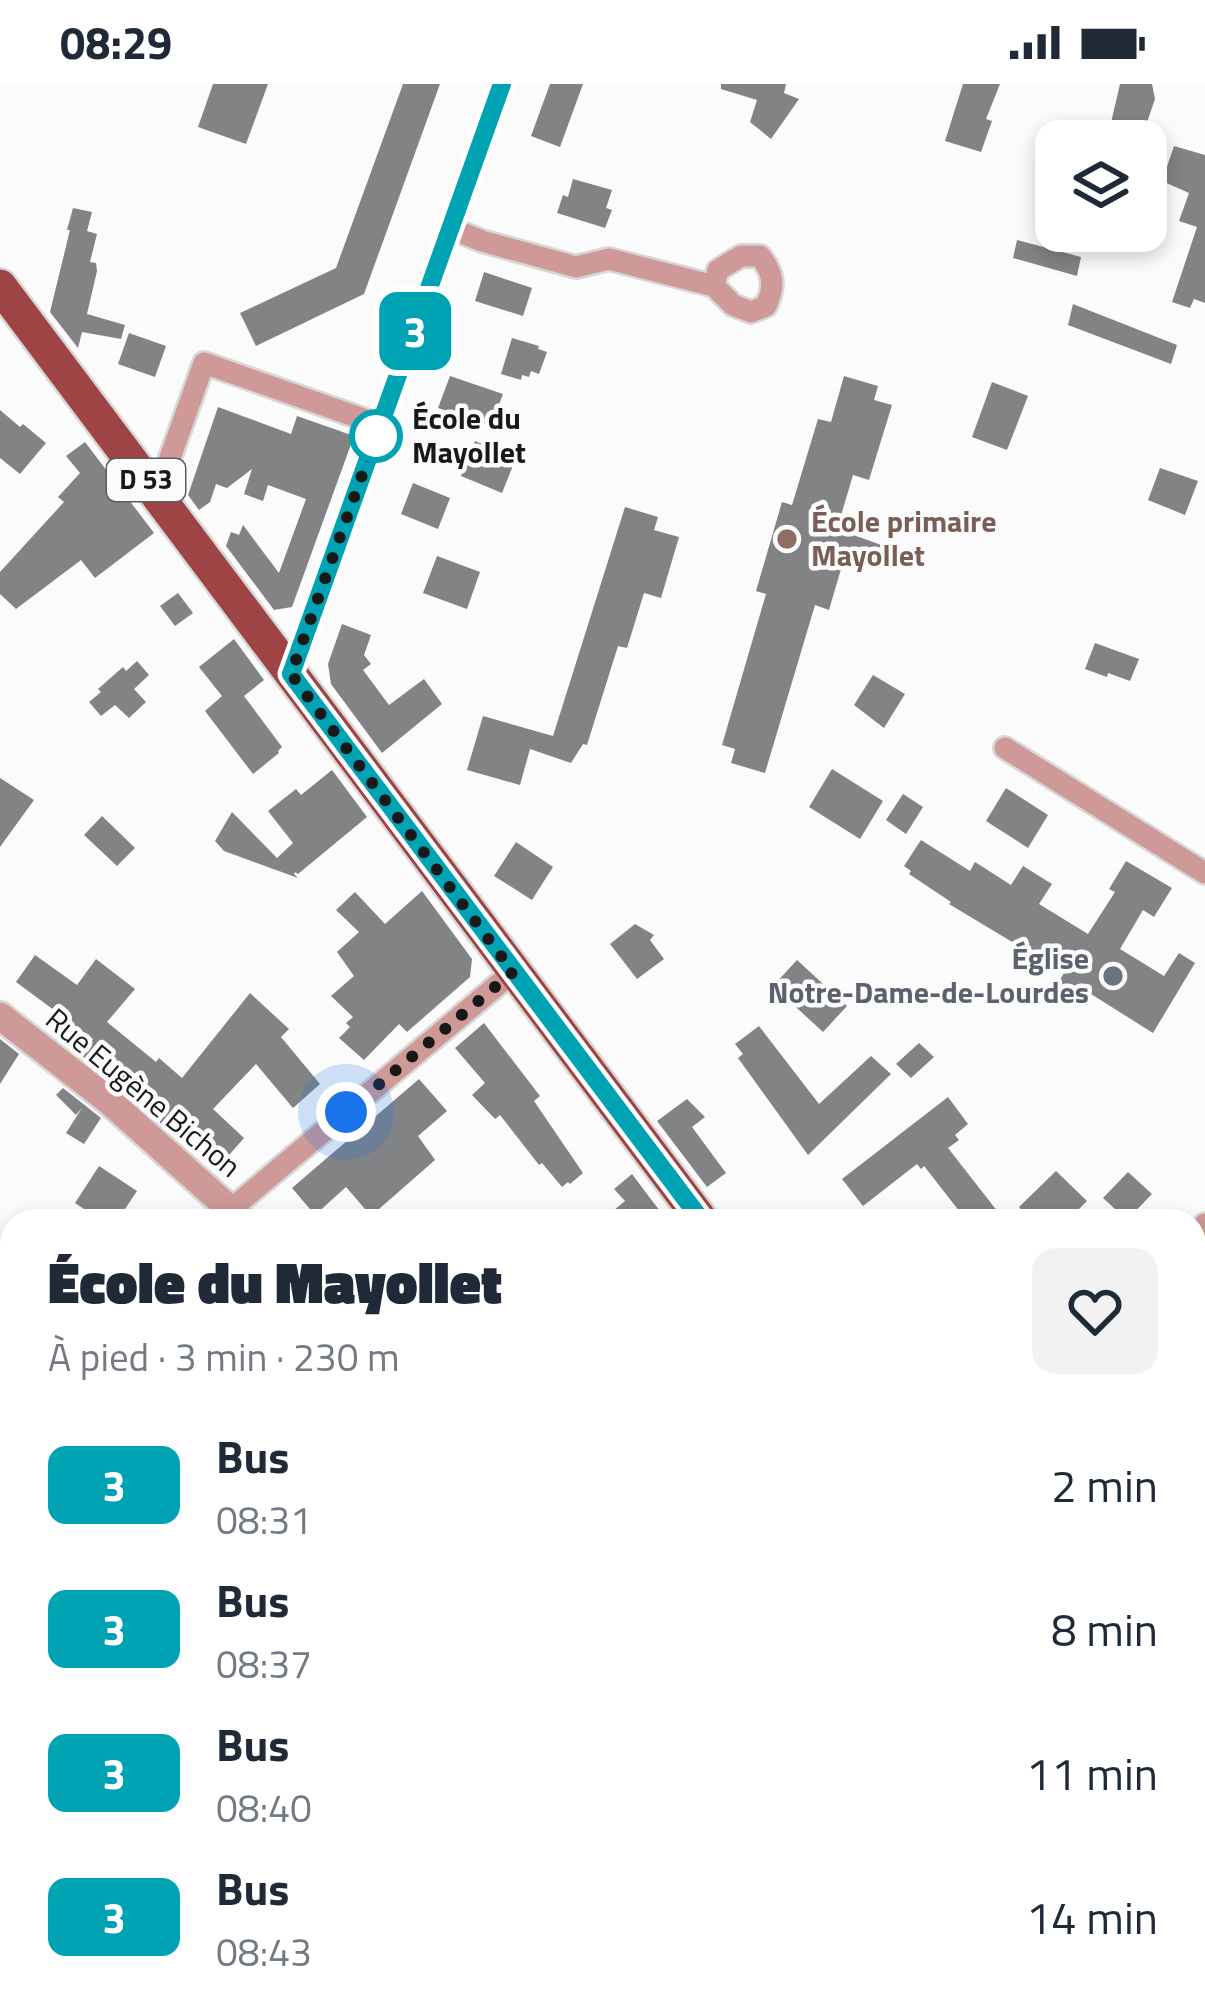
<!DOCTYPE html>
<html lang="fr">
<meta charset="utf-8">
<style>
:root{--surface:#fff;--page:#f2f2f3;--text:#1f2937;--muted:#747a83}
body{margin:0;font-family:"Titillium Web",sans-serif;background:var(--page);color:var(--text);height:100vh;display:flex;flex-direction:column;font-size:45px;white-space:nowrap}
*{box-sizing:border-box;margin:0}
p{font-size:39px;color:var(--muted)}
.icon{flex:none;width:66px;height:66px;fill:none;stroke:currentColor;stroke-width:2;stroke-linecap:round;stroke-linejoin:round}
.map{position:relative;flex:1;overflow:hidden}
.side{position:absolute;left:0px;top:1125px;width:1206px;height:804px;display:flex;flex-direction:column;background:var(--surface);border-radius:36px 36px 0 0;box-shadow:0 6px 18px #0003}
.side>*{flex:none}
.badge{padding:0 24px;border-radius:18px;font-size:42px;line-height:78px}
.buttons{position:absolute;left:1035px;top:36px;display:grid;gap:24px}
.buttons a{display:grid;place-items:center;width:132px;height:132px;border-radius:24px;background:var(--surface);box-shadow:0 6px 18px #0003;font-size:60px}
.you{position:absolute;width:60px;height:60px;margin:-30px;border:9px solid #fff;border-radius:50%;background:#1a73e8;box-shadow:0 0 0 18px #1a73e833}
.map>.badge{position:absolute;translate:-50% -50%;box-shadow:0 0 0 6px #fff}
.round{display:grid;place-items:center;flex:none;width:126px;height:126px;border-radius:24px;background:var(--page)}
.headline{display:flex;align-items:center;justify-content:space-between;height:204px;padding:0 48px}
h1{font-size:57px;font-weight:800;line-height:90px}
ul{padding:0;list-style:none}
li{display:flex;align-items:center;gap:36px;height:144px;padding:0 48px}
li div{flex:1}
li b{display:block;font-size:45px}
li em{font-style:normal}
li .badge{min-width:132px;font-weight:700;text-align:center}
.status{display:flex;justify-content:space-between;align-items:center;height:84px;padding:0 60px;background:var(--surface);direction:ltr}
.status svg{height:33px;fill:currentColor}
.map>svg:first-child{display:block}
.building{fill:#828384}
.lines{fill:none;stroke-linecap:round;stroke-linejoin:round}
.minor-casing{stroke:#d7d7d8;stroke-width:26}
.tertiary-casing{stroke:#d7d7d8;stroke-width:32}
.secondary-casing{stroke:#d7d7d8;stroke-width:34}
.primary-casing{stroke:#d7d7d8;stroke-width:38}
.minor{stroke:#ce9996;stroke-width:21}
.tertiary{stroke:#ce9996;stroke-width:27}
.secondary{stroke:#b46866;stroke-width:30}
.primary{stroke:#9f4444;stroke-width:33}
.line-casing{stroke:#fff;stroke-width:27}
.line{stroke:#00a3b4;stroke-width:18}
.walk{stroke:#171818;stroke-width:12;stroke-dasharray:0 21.6}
.stop-dot{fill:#fff;stroke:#00a3b4;stroke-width:6}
.education-dot{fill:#8d6e63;stroke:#fbfbfc;stroke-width:4.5}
.worship-dot{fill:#6b7280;stroke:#fbfbfc;stroke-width:4.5}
.labels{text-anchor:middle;stroke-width:9;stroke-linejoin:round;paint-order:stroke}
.shield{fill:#fbfbfc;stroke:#5b5c5c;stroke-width:3}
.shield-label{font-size:27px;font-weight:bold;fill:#171818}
.stop-label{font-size:30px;font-weight:bold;fill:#171818;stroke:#fbfbfc;text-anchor:start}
.education-label{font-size:30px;font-weight:bold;fill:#785e54;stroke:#fbfbfc;text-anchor:start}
.worship-label{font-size:30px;font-weight:bold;fill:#5b616d;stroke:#fbfbfc;text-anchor:end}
.street-label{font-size:30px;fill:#171818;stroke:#fbfbfc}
</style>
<div class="status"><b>08:29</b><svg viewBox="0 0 49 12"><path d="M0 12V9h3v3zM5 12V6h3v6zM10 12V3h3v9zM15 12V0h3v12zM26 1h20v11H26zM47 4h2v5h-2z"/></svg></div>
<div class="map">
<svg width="1205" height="1929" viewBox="0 0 1205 1929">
<rect width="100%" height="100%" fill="#fbfbfc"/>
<path class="building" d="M213,0H268L246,60L198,43Z
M403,0H440L364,210L256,262L240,229L336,184Z
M550,0H583L560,63L531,52Z
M721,0H786L784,9L799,15L771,55L750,38L757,16L721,5Z
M963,0H1000L986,35L992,37L981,68L945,57Z
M1120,0H1152L1155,15L1142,53L1110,43Z
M1174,62L1205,71V219L1194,215L1190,224L1172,218L1197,143L1179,137L1189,109L1162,97Z
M573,95L612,106L606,124L612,126L605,144L557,129L563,111L568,113Z
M73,124L92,128L87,147L97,150L90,178L96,179L97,187L87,230L125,241L121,255L82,248L78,264L50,228L70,146H67Z
M1017,156L1081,173L1077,192L1013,174Z
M484,188L532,204L523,232L475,217Z
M1073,220L1177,261L1171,280L1068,241Z
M129,249L166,262L155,293L118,280Z
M512,254L539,262L538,265L547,268L539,290L531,287L529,293L522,291L521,296L501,290Z
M450,292L503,310L491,342L438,324Z
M844,292L878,302L874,316L892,321L869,396L853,391L837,445L895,466L889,484L846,468L829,526L815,521L765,689L731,679L735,665L722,661L766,510L756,507L782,418L792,421L818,335L831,338Z
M992,298L1028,312L1007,366L972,353Z
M218,323L291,350L297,332L354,352L292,523L274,526L226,462L231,448L239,451L243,441L279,489L306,415L268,401L263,417L244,410L252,385L227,404L216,400L210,418L199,426L188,411Z
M0,326L20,343L23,340L46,359L20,390L0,374Z
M475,357L516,374L502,409L461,392Z
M85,358L154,449L95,494L81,476L16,525L0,510V488L64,418L58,413L80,389L66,372Z
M1160,384L1198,397L1185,431L1148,416Z
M413,399L450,414L438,445L401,430Z
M625,423L658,433L654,446L679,453L661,514L644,509L627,564L618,562L587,661L583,660L571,679L530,665L520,701L467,686L483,632L553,652Z
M437,472L480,488L467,525L423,509Z
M178,509L193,529L175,542L160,522Z
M342,540L371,551L364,571L371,580L363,586L389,621L424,595L442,620L382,669L331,600L328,580Z
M234,555L264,596L244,612L282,663L278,667L279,669L253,690L205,627L222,612L199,583Z
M1095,559L1139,575L1130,597L1108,589L1107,593L1085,585Z
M137,577L149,591L134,605L146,618L129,634L115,621L101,632L89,618L101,608L98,605L123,583L126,587Z
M873,591L905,610L884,644L854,621Z
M832,685L883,717L860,755L809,723Z
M332,686L367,733L298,790L295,788L294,790L298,794L224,767L215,757L232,728L277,774L293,759L268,727L296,705L301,711Z
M0,694L34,716L0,763Z
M1006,704L1048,731L1028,764L986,737Z
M903,710L923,723L906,750L886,736Z
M102,732L135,764L117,782L84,751Z
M921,756L970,787L975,778L1011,801L1023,782L1052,800L1039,820L1088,850L1115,808L1109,805L1126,777L1172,804L1154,833L1143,826L1120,865L1164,892L1179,869L1195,879L1153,949L1091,910L1084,920L1056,902L1064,889L949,820L951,818L909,790L911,787L904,782Z
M516,758L553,783L532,816L494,792Z
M422,807L472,875L470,893L407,948L399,940L364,976L339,954L350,943L346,939L353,933L331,912L354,892L337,868L359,848L336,826L355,808L385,840Z
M635,840L654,851L650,856L664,875L637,895L610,860Z
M35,871L77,901L96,875L135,905L107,938L156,978L159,974L182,994L250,909L289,945L281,953L320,1000L293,1024L256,980L213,1025L244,1054L223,1078L182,1040L173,1050L138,1019L144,1011L113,985L107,992L86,976L81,970L93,955L16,898Z
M797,876L847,922L823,948L773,902Z
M484,939L540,1012L534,1017L583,1089L570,1100L568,1098L562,1103L542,1079L539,1081L500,1031L495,1035L472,1011L485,999L455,964Z
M759,942L819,1020L871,972L891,990L808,1071L738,974L743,970L735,960Z
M0,955L19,970L0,1000Z
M919,959L934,973L911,994L896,980Z
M419,995L447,1027L418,1052L435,1076L371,1132L346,1103L315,1131L292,1104Z
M63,1004L101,1034L84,1060L66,1049L82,1024L76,1031L56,1011Z
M948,1013L968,1040L955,1051L959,1056L948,1064L1005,1137H967L924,1082L921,1085L917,1080L863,1122L842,1095Z
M687,1015L705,1033L692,1043L726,1089L707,1103L657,1037Z
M99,1082L137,1107L117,1137H102L75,1119Z
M1056,1087L1087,1117L1067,1137H1031L1019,1123Z
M1128,1088L1152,1110L1127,1136L1103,1114Z
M632,1090L653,1118L668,1137H601L625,1117L614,1105Z"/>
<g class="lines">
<g class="minor-casing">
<path id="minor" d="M450,144L482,157L576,183L609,175L714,202L733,221L751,228L766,222C775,202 774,190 760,172H741L718,186L714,202
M157,410L204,279L380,341
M291,590L502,0
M1005,664L1205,789
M230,1126L513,888
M1194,1162L1205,1140
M0,1414L12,1395
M0,1819L12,1829
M118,1917L132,1929
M21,1929L28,1917"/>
</g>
<g class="tertiary-casing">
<path id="tertiary" d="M0,932L108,1016L243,1137
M985,1929L991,1917"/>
</g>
<g class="secondary-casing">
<path id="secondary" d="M1194,1573L1205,1550
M1194,1669L1205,1637"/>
</g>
<g class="primary-casing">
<path id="primary" d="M0,202L702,1137
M1194,1789L1205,1804"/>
</g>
<use href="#minor" class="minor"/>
<use href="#tertiary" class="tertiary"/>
<use href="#secondary" class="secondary"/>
<use href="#primary" class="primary"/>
</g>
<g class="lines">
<g class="line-casing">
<path id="line" d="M502,0L291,590L702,1137"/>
</g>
<use href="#line" class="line"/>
<path class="walk" d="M346,1028L513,888L291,590L376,352"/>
</g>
<circle class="stop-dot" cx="376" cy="352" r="24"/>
<circle class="education-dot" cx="787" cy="455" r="12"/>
<circle class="worship-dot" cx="1113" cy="892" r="12"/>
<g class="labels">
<rect class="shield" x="107" y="375" width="78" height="42" rx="9"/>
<g class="shield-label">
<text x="146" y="405">D 53</text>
</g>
<g class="stop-label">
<text x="412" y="345">École du<tspan x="412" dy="34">Mayollet</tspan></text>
</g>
<g class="education-label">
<text x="811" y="448">École primaire<tspan x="811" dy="34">Mayollet</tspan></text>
</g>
<g class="worship-label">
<text x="1089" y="885">Église<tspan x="1089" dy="34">Notre-Dame-de-Lourdes</tspan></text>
</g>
<g class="street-label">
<text transform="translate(143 1009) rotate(40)" y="10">Rue Eugène Bichon</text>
</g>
</g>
</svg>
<div class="buttons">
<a><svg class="icon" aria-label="layers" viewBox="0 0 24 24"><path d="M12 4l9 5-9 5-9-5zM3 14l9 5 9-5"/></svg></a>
</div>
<div class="you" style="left:346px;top:1028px"></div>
<b class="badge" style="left:415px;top:247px;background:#00a3b4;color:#fff">3</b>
<section class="side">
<div class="headline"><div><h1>École du Mayollet</h1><p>À pied · 3 min · 230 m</p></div><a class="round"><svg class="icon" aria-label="heart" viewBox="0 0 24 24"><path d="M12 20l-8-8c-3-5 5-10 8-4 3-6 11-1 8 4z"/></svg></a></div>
<ul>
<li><span class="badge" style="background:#00a3b4;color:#fff">3</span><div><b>Bus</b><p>08:31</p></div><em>2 min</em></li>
<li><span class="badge" style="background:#00a3b4;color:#fff">3</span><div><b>Bus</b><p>08:37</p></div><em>8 min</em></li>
<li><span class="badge" style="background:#00a3b4;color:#fff">3</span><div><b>Bus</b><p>08:40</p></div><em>11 min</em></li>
<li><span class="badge" style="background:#00a3b4;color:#fff">3</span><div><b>Bus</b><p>08:43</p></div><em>14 min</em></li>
</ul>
</section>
</div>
